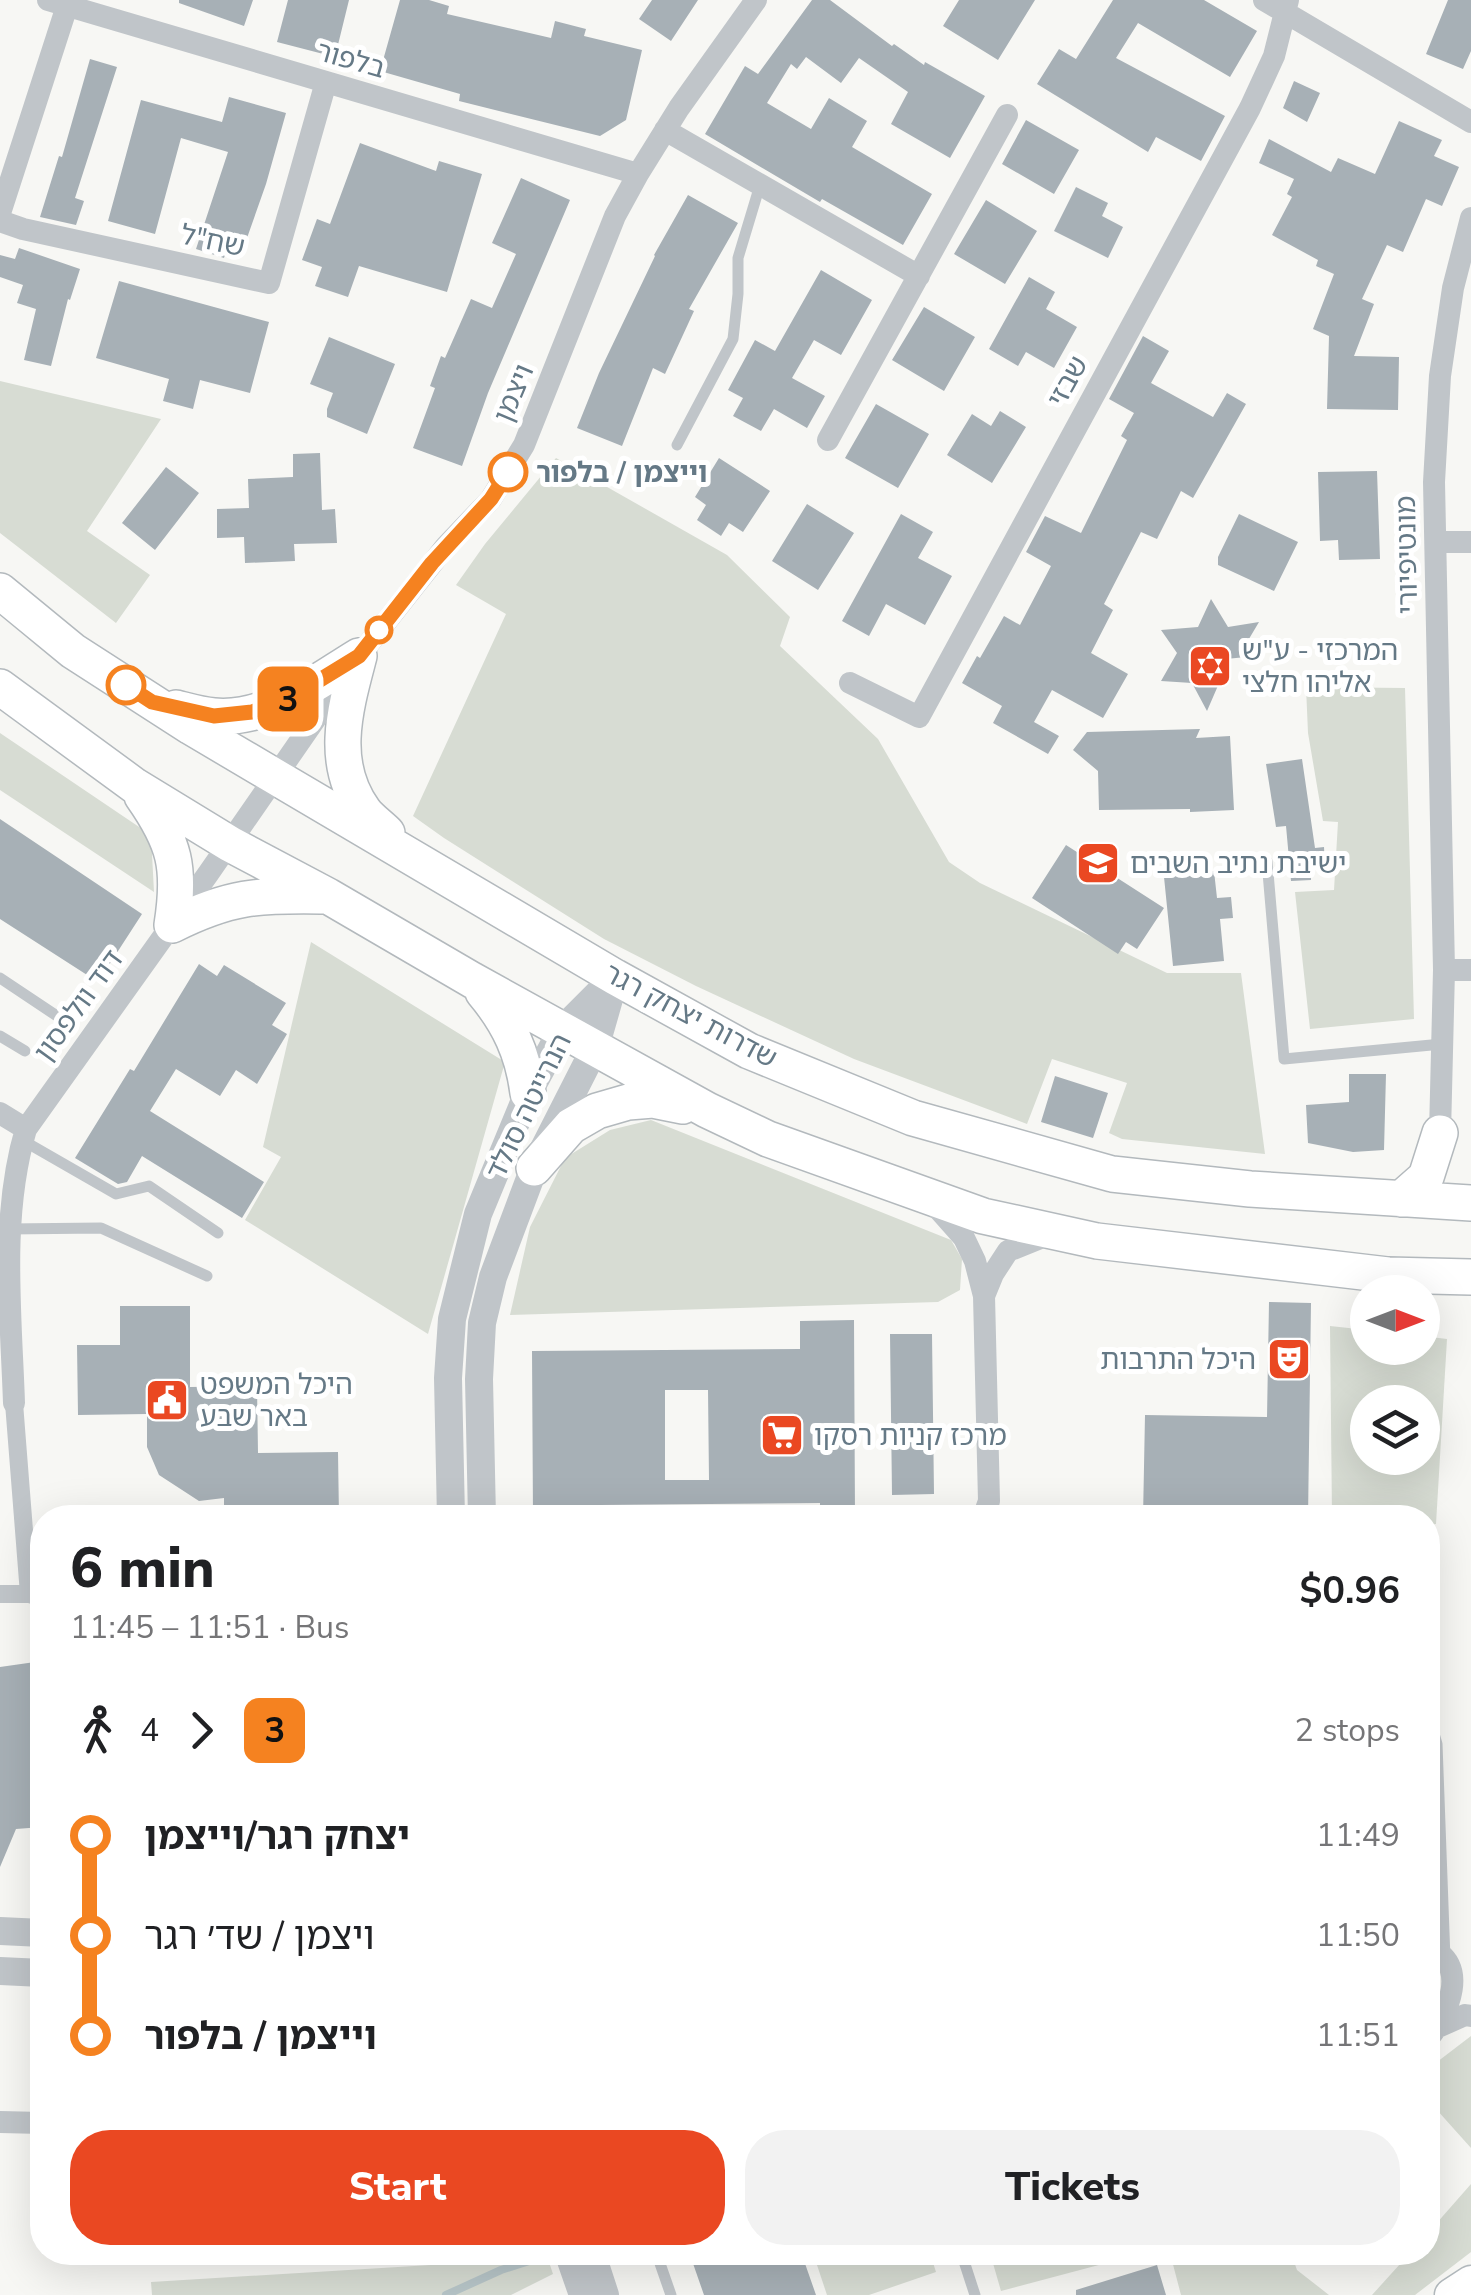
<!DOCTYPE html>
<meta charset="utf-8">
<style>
:root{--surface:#fff;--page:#f2f2f2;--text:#202124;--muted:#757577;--accent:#ea4822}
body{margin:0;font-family:"Nunito Sans","Noto Sans Hebrew",sans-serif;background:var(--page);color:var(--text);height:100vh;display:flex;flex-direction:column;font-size:38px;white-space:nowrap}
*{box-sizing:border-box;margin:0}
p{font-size:32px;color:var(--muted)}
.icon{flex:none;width:55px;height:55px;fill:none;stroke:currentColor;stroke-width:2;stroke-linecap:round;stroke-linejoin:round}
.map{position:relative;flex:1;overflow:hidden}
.side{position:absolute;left:30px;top:1505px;width:1410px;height:760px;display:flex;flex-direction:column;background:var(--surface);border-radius:40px;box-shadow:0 10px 40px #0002}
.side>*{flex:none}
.badge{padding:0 20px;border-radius:15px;font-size:35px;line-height:65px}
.needle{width:65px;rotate:90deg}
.buttons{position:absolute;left:1350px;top:1275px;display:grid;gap:20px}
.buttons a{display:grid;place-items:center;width:90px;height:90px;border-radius:50%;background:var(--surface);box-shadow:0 10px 40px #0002;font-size:50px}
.map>.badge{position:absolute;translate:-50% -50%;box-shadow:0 0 0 5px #fff}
.legs{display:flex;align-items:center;gap:15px;height:110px;padding:0 40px;font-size:32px}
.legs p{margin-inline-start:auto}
.head{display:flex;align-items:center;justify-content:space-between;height:170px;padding:0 40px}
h1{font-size:55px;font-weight:800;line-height:75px}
.cta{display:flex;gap:20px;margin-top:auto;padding:20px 40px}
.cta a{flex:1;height:115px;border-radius:40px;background:var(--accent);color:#fff;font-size:40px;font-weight:800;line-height:115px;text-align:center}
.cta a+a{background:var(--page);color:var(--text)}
ul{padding:0 40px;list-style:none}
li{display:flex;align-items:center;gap:35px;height:100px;font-size:38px}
li i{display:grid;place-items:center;width:15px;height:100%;margin:0 12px;background:currentColor}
li i::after{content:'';width:25px;height:25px;margin:-12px;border:8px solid;border-radius:50%;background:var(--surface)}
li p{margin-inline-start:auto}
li:first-child i{background:linear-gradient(#0000 50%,currentColor 0)}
li:last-child i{background:linear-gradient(currentColor 50%,#0000 0)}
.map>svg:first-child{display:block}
.green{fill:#d7dcd3;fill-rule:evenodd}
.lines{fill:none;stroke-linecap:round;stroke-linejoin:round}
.stream{stroke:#b7c5c8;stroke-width:8}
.building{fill:#a7b0b6;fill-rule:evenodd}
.secondary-casing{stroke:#b2b9bd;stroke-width:35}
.primary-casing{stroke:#b3b9bd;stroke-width:38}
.service{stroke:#c0c5c9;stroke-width:11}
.pedestrian{stroke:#c0c5c9;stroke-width:18}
.minor{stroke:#c0c5c9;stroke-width:22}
.tertiary{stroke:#c0c5c9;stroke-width:28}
.secondary{stroke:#fff;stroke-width:32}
.primary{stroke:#fff;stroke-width:35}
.line-1-casing{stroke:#fff;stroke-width:22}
.line-1{stroke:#f58220;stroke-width:15}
.stop-1-dot{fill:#fff;stroke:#f58220;stroke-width:5}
.labels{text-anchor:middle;stroke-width:10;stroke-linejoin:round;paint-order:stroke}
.street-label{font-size:28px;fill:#657986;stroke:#fff}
.stop-label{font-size:28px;font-weight:bold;fill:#657986;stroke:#fff;text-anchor:start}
.poi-label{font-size:28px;fill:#657986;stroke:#fff;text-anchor:start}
</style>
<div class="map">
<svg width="1471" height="2295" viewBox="0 0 1471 2295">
<rect width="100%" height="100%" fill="#f7f7f4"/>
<path class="green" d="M0,381L161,419L87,531L150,575L116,623L0,533Z
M556,458L727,555L790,617L780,646L878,739L949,862L980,883L1167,973H1241L1265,1154L1122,1139L1109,1133L1127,1083L1052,1059L1027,1124L854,1059L696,986L604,939L444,838L413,816L506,614L456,585L485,544Z
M1306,687L1405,688L1414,1019L1310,1029L1295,892L1334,890L1338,822L1323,821L1308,733Z
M0,733L151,835L154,892L0,790Z
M311,942L505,1062L428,1334L245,1220L281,1157L263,1147Z
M651,1120L951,1240L962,1259L960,1290L938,1302L510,1315L530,1227L565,1158L610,1130Z
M1330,1326L1367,1330L1368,1348H1422L1423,1336L1447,1339L1436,1524L1428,1525V1518L1332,1517ZM1368,1402H1422V1458H1368Z
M1471,2036V2148L1428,2100V2060L1437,2062Z
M1471,2184V2252L1415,2295H1372L1410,2253L1428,2252V2233Z
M482,2253H546L553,2274L511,2295H152L151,2282L480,2262Z
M813,2253H930L936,2272L869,2295H827Z
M990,2253V2252L1144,2253L1001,2291Z
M1170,2253H1291L1297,2270L1329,2295H1181Z"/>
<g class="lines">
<path class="stream" d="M446,2295L501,2270L551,2254"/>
</g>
<path class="building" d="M179,0H253L244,26L179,3Z
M288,0H349L335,57L277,42Z
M400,0H429L449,6L447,14L551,38L555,21L586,29L584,36L642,50L626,120L600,136L459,101L460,94L380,71Z
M652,0H698L671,41L639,19Z
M812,0H830L892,46L894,44L924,65L925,62L985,96L950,158L891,124L908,92L859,58L841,83L806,57L797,69L791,64L767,103L811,129L829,98L867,121L852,147L932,194L903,245L822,199L820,202L705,134L745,66L758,74Z
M959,0H1035L998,60L943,26Z
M1113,0H1204L1257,31L1230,77L1138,23L1116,58L1225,116L1201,161L1156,137L1148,152L1037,84L1059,49L1076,59Z
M1448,0H1471V51L1463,69L1426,54Z
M90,59L117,67L75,198L84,201L76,225L40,217L59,156L62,157Z
M1294,81L1320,93L1307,122L1283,108Z
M229,97L286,113L266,184L247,238L232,233L224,258L196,249L228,152L181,138L155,234L108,221L141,100L222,122Z
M1026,120L1079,150L1054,194L1002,164Z
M1399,121L1442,140L1434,156L1459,167L1442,206L1426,199L1403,252L1387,245L1362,299L1374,304L1354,356L1399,357L1398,410L1327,409L1329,336L1313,329L1334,274L1316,266L1318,260L1272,235L1292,197L1287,194L1294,179L1259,163L1269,139L1331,172L1338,158L1375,174Z
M360,143L436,171L439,161L482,174L447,292L359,266L348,297L315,286L322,267L302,260L317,219L330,224Z
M521,178L570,200L488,393L462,466L413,448L435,388L430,386L441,356L445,358L471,299L492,308L516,254L492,243Z
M1076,187L1108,203L1102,216L1123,227L1108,258L1054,231Z
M688,195L738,223L689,309L694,311L665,374L653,368L622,446L577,428L599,373L655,256L654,255Z
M986,200L1037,231L1005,284L954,254Z
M19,248L80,269L70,300L68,299L51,366L24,360L36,309L17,303L23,285L0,277V255L15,259Z
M821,270L872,300L841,355L814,340L792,378L825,396L807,428L774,409L761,431L733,416L743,398L728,390L755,340L775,351Z
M1029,277L1055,292L1046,309L1077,327L1054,368L1026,352L1018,366L989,349Z
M119,281L269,322L250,393L200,380L193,409L163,401L169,379L96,358Z
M924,307L975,337L944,391L892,360Z
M1143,336L1169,351L1151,383L1213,417L1227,393L1246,404L1193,498L1181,491L1157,539L1141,532L1104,604L1113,610L1091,653L1128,674L1103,718L1052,690L1034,722L1059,736L1048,754L993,723L1002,706L962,683L977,656L980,658L1004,616L1020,625L1051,566L1026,552L1045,516L1081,533L1127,440L1121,436L1134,413L1109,399Z
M329,337L395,364L367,434L327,417V409L333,393L310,384Z
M876,404L929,434L898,488L845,458Z
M1000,411L1026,427L992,483L947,455L972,414L991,426Z
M320,453L322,510L335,509L337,543L294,544L295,561L245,563L244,537L217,538V509L249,508L248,479L293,477V454Z
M719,458L770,491L743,532L729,523L721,536L697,520L706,505L695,497Z
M166,467L199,493L155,550L122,523Z
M1377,471L1380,559L1339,560L1338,540L1320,541L1318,472Z
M807,504L854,533L818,590L772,561Z
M901,514L933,532L918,558L952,576L925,625L886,604L869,636L842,621Z
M1239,514L1298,542L1274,591L1218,565V557Z
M1211,599L1228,627L1259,622L1243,649L1246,657L1226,659L1227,681H1220L1207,711L1192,683L1161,681L1177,653L1161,630L1198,627Z
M1200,729L1196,738L1230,736L1234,810L1190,812V809L1099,810L1098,771L1073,750L1087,732Z
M1302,759L1315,848L1324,847L1325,867L1311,868V880L1291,881L1286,826L1276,827L1266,764Z
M0,819L142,914L98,982L0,919Z
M1066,845L1164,908L1137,949L1126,942L1118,954L1032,898Z
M1214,871L1217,898L1231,897L1233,918L1220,919L1224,961L1173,966L1164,877Z
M199,964L217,976L224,965L286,1003L272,1025L287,1034L257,1084L236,1070L220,1096L176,1069L150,1111L264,1182L242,1218L142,1156L127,1182L118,1184L75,1158L130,1069L134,1071Z
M1349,1074H1386L1384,1150L1353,1152L1308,1143L1306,1105L1349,1102Z
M1055,1076L1108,1093L1093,1138L1041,1122Z
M1269,1302L1311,1303L1308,1518H1143L1145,1415L1267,1417Z
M120,1306H190V1387L257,1386L258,1453L338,1452L339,1518H224V1498L199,1501L159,1475L147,1447V1414L78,1415L77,1345H120Z
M854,1320L855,1518H820V1503L600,1505V1518H533L532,1351L800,1349V1321ZM665,1390H708L709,1480H665Z
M890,1334H932L934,1494L892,1495Z
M42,1661V1827L16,1829L0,1867V1667Z
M689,2252H801L816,2295H704Z
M1157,2265L1166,2295H1076V2290Z"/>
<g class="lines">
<g class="secondary-casing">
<path id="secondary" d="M1451,2295L1471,2282"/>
</g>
<g class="primary-casing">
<path id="primary" d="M0,591L73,651L191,727L615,977L749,1051L913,1118L1112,1174L1250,1189L1471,1203
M359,656C345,709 329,763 364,811C370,819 380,826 387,833
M0,687L135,786L230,844L328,896L472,980L707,1110L768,1139L983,1216L1097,1241L1388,1275L1471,1277
M176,708C188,711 202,715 214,716C268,721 316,682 359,656
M142,796C175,843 181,868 172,925
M172,925C230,896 257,895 321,896
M483,992C509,1023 523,1053 528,1093
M534,1168L571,1126L597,1111L628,1102L653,1100L683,1106
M1401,1199L1426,1177L1440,1133"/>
</g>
<path class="service" d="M677,445L733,339L738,294V258L760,185
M1267,861L1284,1059L1442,1044
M0,978L60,1018
M0,1036L25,1051
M22,1140L116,1194L149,1186L218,1233
M8,1229L101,1228L207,1276
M1428,1713L1437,1744L1445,1959
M656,2252L671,2295
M961,2252L975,2295"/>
<path class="pedestrian" d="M14,1403L29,1594
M0,1594H29L42,1598"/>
<path class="minor" d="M48,0L638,174
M1264,0L1471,122
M665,130L919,276
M0,213L67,6
M0,221L23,229L269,283L326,82
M828,440L1007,115
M1436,542H1471
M850,683L919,717L1250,108L1274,56L1288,0
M1444,970H1471
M0,1113L26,1129
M1440,1133L1444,970L1434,482L1440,376L1453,288L1471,218
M933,1203L964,1238L975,1261L984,1296L989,1501L983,1518
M984,1296L993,1274L1008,1251L1055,1232
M14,1403C11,1313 0,1216 26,1129L208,874L359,656L446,546L491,499L524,445L615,216L638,174L679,108L756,0
M1428,1948C1471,1962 1448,2015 1428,2039
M1438,2027L1465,2015L1471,2016
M0,2122L42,2123"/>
<path class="tertiary" d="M451,1518L448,1378L452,1319L478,1214L528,1093L562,1030L615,977
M482,1518L479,1379L482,1323L493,1277L534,1168L595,1048L615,978
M0,1931L42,1933
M0,1971L42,1973
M568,2252L583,2295
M591,2252L605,2295"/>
<use href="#secondary" class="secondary"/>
<use href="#primary" class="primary"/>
</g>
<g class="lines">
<g class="line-1-casing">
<path id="line-1" d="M126,685L152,702L214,716L252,712L292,697L359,656L432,563L491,499L508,472"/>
</g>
<use href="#line-1" class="line-1"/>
</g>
<defs>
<g id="synagogue-square" transform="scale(2.25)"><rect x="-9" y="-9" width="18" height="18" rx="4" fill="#ea4822" stroke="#fff"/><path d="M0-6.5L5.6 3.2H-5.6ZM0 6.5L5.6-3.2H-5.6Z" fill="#fff"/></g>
<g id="school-square" transform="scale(2.25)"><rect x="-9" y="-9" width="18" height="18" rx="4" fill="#ea4822" stroke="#fff"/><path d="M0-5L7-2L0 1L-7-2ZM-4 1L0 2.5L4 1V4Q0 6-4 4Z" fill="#fff"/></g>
<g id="theatre-square" transform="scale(2.25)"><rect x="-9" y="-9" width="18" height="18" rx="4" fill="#ea4822" stroke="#fff"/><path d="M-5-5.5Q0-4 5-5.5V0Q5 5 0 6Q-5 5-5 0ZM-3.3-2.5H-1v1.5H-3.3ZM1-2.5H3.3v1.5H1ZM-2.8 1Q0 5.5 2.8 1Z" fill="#fff"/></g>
<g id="civic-square" transform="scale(2.25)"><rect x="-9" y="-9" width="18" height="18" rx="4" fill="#ea4822" stroke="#fff"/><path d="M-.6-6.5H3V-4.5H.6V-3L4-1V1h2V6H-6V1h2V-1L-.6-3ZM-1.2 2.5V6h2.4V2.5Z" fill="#fff"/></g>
<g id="supermarket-square" transform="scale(2.25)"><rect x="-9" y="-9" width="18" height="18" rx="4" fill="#ea4822" stroke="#fff"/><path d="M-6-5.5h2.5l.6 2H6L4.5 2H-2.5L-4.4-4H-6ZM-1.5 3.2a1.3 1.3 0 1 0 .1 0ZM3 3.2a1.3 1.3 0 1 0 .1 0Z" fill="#fff"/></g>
</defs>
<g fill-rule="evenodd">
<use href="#synagogue-square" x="1210" y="666"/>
<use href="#school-square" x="1098" y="863"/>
<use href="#theatre-square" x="1289" y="1359"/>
<use href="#civic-square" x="167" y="1400"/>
<use href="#supermarket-square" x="782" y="1435"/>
</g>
<g class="stop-1-dot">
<circle cx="508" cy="472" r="18"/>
<circle cx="379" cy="630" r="12"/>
<circle cx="126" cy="685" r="18"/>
</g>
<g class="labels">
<g class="street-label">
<text transform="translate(351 59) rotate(16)" y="10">בלפור</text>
<text transform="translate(213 240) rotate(12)" y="10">שח"ל</text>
<text transform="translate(1067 381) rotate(-61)" y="10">שבזי</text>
<text transform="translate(513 393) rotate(-67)" y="10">ויצמן</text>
<text transform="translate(1406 555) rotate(-91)" y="10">מונטיפיורי</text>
<text transform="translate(78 1005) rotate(-54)" y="10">דוד וולפסון</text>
<text transform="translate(691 1015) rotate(28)" y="10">שדרות יצחק רגר</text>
<text transform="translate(528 1106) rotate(-64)" y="10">הנרייטה סולד</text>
</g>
<g class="stop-label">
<text x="536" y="482">וייצמן / בלפור</text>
</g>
<g class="poi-label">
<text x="1242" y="660">המרכזי - ע"ש<tspan x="1242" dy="32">אליהו חלצי</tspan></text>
<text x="1130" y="873">ישיבת נתיב השבים</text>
<text x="1256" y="1369" text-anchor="end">היכל התרבות</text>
<text x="200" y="1394">היכל המשפט<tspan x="200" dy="32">באר שבע</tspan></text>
<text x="814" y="1445">מרכז קניות רסקו</text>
</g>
</g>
</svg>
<div class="buttons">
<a><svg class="needle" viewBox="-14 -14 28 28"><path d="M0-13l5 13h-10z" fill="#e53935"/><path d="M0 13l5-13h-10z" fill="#757577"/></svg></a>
<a><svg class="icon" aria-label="layers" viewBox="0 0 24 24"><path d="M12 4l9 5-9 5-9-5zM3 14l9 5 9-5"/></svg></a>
</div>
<b class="badge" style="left:288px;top:699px;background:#f58220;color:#111">3</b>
<section class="side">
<div class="head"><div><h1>6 min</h1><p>11:45 – 11:51 · Bus</p></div><b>$0.96</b></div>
<div class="legs"><svg class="icon" aria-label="walk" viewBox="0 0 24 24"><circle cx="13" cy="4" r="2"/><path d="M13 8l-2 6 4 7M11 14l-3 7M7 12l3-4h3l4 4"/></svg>4<svg class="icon" aria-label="forward" viewBox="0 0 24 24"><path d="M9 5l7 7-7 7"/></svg><b class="badge" style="background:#f58220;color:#111">3</b><p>2 stops</p></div>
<ul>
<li><i style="color:#f58220"></i><b>יצחק רגר/וייצמן</b><p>11:49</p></li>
<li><i style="color:#f58220"></i><span>ויצמן / שד׳ רגר</span><p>11:50</p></li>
<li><i style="color:#f58220"></i><b>וייצמן / בלפור</b><p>11:51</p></li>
</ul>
<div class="cta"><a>Start</a><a>Tickets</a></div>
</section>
</div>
